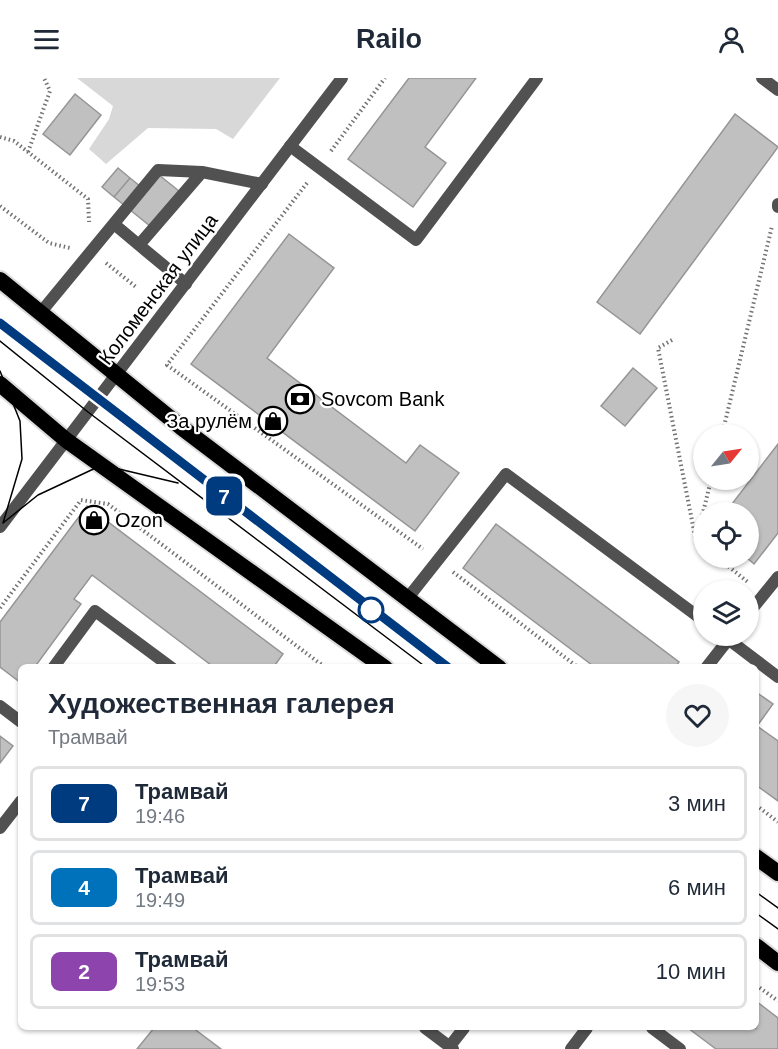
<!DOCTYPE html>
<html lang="ru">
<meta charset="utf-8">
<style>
:root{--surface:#fff;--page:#f6f6f7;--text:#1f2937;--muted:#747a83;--line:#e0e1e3}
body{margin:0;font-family:Helvetica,sans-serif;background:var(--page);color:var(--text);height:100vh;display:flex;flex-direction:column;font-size:22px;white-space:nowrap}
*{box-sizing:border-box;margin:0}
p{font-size:20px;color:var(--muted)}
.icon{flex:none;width:33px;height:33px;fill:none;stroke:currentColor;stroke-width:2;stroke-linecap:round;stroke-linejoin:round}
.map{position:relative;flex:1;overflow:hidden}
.details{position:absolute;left:18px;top:586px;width:741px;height:366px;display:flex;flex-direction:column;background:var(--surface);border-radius:9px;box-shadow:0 2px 4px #0004}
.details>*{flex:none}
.badge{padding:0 12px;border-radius:9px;font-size:21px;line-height:39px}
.needle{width:39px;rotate:60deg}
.fabs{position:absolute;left:693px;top:346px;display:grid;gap:12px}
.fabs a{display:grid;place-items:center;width:66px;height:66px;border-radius:50%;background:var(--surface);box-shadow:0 2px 4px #0004;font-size:30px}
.map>.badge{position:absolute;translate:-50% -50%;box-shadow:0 0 0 3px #fff}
.round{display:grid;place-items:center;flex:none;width:63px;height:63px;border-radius:32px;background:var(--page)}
.head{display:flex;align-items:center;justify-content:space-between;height:102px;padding:0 30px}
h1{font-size:28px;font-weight:700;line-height:45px}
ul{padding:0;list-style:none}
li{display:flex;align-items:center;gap:18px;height:75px;margin:0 12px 9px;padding:0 18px;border:3px solid var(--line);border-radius:9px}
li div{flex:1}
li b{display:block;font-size:22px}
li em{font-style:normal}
li .badge{min-width:66px;font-weight:700;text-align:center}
header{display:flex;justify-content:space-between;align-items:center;height:78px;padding:0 30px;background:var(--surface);font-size:27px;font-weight:700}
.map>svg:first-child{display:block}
.green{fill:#d8d8d8}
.building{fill:#c0c0c0;stroke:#959595;stroke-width:1.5}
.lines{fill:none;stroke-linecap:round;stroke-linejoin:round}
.trunk-casing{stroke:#dbdbdb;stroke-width:20}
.path{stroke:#737373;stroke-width:4;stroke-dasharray:1.5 3;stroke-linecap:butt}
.service{stroke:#515151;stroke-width:12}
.minor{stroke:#515151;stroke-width:12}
.trunk{stroke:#000;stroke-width:16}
.tram{stroke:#000;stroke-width:1.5}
.line-casing{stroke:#fff;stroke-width:14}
.line{stroke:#003b80;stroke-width:9}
.stop-dot{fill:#fff;stroke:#003b80;stroke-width:3}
.labels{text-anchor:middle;stroke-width:4.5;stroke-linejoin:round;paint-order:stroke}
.street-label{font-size:20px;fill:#000;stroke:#fff}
.poi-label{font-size:20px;fill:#000;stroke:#fff;text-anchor:start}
</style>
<header><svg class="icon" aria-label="menu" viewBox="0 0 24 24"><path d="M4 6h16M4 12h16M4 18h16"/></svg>Railo<svg class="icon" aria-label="person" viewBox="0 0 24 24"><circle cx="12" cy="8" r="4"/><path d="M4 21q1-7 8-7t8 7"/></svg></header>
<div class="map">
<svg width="778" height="971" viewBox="0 0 778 971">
<rect width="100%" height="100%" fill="#fff"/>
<path class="green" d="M77,0H280L233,61L216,51L148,50L106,86L89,71L109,41L113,28Z"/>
<path class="building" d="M409,0H476L425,69L446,85L413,129L348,81Z
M75,16L101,37L70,77L43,56Z
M735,36L778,69L640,256L597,224Z
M118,90L130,100L114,119L102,109Z
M159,97L179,113L150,148L114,119L130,100L146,113Z
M289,156L334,190L267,280L406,385L420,367L459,395L415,453L191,286Z
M633,290L657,310L625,348L601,328Z
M778,366V455L754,486L747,480L748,435H725Z
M87,428L283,576L275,587L278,590H215L92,497L74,521L81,526L34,590H21V605L0,589V544Z
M496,446L679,584L675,590H596L463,490Z
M756,614L773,626L757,648L778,663V723L756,707Z
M0,658L13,668L0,685Z
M756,923L778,940V971H716L688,950H756Z
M154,950H193L221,971H137Z"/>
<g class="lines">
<g class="trunk-casing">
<path id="trunk" d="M0,202L181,349L499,590
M0,306L66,362L385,590
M756,779L778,795
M756,868L778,885"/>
</g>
<path class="path" d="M0,59L14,63L88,121L89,144
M331,73L385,0
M28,74L50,13L44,0
M307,105L167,287L423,471
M0,128L49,165L70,170
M106,185L136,209
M672,262L658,270L696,463
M722,357L772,148
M704,468L696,463L711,402
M718,480L749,505
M453,494L579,590
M0,530L81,422L108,426L326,590
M756,727L778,744
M756,907L778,923"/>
<path class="service" d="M762,0L778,12
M290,68L416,162L537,0
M778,126V129
M114,146L139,167L202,94
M139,167L186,206
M41,234L158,92L202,94L262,106
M407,521L506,396L704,543
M748,536L778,499
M724,558L778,599
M53,590L95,533L172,590
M706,590L731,558
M0,628L21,644
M0,750L21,723
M425,950L453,971
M652,950L680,971
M450,968L464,950
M571,971L587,950"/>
<path class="minor" d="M0,449L342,0"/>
<use href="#trunk" class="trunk"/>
<path class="tram" d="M0,245L371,532L449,590
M0,263L88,334L427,590
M0,293L20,343L22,381L3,445
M3,445L38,417L102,387L178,405
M756,814L778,830
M756,835L778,851"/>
</g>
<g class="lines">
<g class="line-casing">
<path id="line" d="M0,245L449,590"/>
</g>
<use href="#line" class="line"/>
</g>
<defs>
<g id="bank-ring" transform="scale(1.5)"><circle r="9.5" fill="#fff" stroke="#000" stroke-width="1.5"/><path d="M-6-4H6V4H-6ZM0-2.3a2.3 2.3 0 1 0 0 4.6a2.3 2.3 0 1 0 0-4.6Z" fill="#000"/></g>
<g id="shop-ring" transform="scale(1.5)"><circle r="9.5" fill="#fff" stroke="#000" stroke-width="1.5"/><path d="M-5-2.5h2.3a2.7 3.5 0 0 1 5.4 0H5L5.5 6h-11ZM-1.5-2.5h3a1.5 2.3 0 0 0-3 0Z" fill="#000"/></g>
</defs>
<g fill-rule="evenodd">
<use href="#bank-ring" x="300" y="321"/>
<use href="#shop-ring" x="273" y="343"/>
<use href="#shop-ring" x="94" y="442"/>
</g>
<circle class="stop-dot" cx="371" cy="532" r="12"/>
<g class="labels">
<g class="street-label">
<text transform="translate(158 211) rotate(-53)" y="7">Коломенская улица</text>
</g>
<g class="poi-label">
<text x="321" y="328">Sovcom Bank</text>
<text x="252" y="350" text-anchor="end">За рулём</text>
<text x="115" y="449">Ozon</text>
</g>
</g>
</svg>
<div class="fabs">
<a><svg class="needle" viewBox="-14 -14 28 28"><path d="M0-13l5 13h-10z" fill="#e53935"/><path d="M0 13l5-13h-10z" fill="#747a83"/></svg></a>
<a><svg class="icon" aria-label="locate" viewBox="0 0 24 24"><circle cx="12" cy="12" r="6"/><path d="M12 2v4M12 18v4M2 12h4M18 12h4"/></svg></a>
<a><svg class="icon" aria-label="layers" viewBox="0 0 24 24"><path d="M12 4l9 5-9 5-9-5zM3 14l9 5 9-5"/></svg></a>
</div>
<b class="badge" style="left:224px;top:418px;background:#003b80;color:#fff">7</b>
<section class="details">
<div class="head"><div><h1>Художественная галерея</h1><p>Трамвай</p></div><a class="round"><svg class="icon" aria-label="heart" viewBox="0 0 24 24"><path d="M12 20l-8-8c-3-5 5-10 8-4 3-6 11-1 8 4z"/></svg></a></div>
<ul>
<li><span class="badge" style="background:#003b80;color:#fff">7</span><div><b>Трамвай</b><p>19:46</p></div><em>3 мин</em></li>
<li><span class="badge" style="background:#0072bc;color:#fff">4</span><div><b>Трамвай</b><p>19:49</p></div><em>6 мин</em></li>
<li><span class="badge" style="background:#8e44ad;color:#fff">2</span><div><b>Трамвай</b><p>19:53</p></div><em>10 мин</em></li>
</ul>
</section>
</div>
